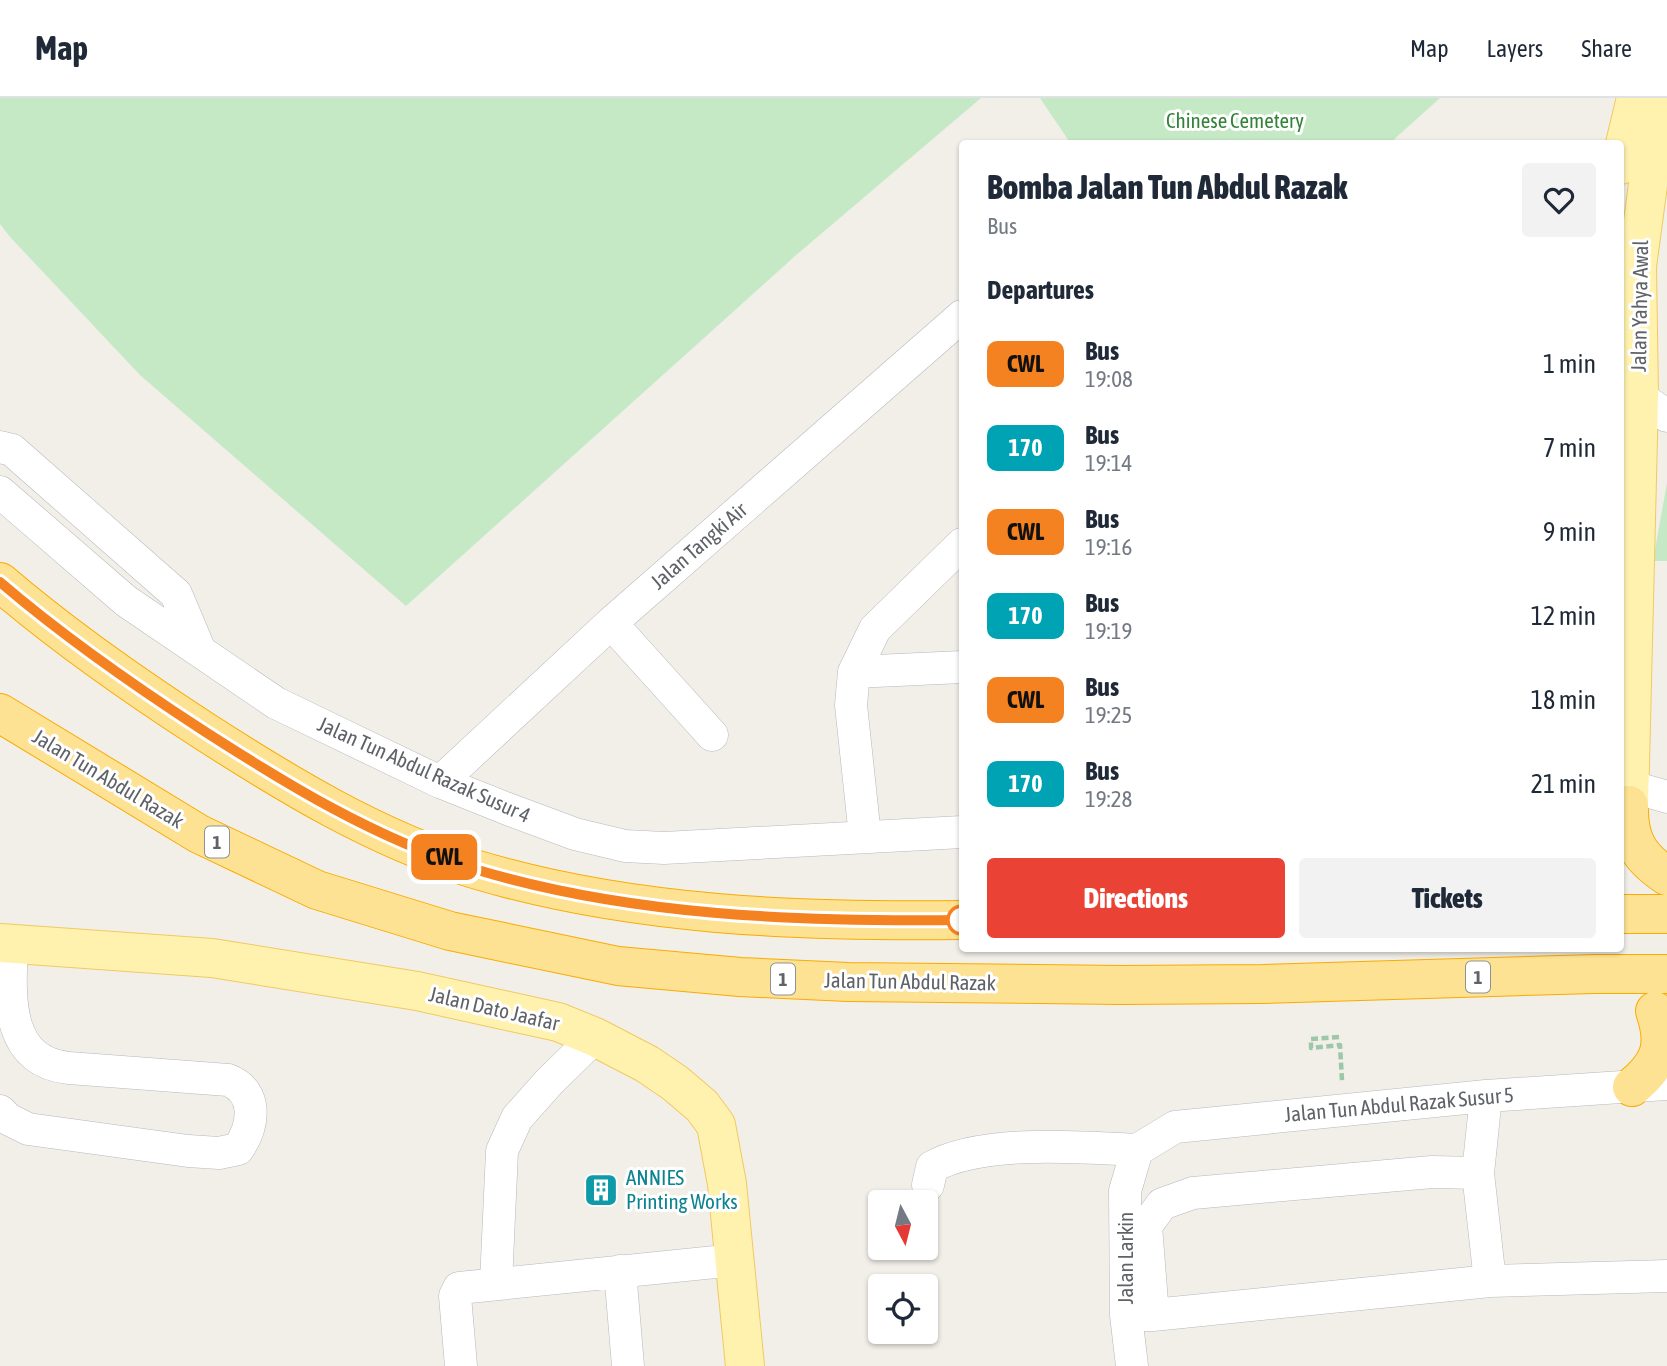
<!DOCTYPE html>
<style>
:root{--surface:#fff;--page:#f2f2f3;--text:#1f2937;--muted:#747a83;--line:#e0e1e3;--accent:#ea4335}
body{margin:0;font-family:"Asap Condensed",sans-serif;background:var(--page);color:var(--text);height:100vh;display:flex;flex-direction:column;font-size:26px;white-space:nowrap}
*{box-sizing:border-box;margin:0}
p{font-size:23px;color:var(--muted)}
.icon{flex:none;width:38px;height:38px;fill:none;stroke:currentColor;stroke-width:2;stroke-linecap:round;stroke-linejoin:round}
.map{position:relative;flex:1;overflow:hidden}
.details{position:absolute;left:959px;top:42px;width:665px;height:812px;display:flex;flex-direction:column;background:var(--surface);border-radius:7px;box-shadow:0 2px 5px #0004}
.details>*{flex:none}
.badge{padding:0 14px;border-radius:10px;font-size:24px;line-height:46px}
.needle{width:46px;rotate:173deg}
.buttons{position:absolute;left:868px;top:1092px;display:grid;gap:14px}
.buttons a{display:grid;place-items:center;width:70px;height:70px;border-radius:7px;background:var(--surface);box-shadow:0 2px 5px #0004;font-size:35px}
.map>.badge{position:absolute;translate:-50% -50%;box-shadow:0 0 0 4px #fff}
h2{padding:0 28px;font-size:26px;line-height:63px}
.round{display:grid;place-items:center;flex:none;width:74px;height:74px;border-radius:7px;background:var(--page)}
.summary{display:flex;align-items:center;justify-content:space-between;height:119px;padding:0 28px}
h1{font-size:33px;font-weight:800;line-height:52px}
.button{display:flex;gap:14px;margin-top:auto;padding:14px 28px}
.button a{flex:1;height:80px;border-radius:7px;background:var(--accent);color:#fff;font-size:28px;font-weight:800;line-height:80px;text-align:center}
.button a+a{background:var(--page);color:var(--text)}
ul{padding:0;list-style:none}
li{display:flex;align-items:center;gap:21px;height:84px;padding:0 28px}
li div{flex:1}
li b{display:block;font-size:26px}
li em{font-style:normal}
li .badge{min-width:77px;font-weight:700;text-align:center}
header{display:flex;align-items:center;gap:42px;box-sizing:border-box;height:98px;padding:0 35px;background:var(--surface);border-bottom:2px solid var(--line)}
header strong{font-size:33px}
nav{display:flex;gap:38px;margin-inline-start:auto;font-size:24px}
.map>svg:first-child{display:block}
.green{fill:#c5e8c5}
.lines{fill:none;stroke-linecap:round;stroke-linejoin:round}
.minor-casing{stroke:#b5b8bc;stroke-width:33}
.major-casing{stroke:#f2c960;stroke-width:40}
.highway-casing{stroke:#f9ab00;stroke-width:40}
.path{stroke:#9cc7a9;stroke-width:4.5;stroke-dasharray:7 3.5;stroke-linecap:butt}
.minor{stroke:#fff;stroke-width:32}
.major{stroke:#fff2af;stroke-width:38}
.highway{stroke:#fde293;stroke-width:38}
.line-casing{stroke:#fff;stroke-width:16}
.line{stroke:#f58220;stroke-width:10}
.stop-dot{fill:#fff;stroke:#f58220;stroke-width:3.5}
.labels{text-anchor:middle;stroke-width:6;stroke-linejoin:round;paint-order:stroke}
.shield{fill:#fff;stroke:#8f9295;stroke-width:2}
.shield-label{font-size:19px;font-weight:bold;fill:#5f6368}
.park-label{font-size:21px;fill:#348238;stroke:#fff}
.street-label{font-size:21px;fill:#5f6368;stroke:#fff}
.culture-label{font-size:21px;fill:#0d838f;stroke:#fff;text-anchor:start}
</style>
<header>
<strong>Map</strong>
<nav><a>Map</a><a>Layers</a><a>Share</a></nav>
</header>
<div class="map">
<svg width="1667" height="1268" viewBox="0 0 1667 1268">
<rect width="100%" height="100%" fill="#f1efe8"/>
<path class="green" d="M0,0H981L795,158L406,508L140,277L11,140L0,126Z
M1040,0H1440L1390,45L1071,46Z
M1667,385V463H1653Z"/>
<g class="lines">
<g class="minor-casing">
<path id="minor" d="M1639,298L1667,318
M0,349L12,352L176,496L200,553
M0,394L126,503L276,605L440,684L505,710L575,736L625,748L664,750L962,734
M611,525L712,637
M854,574L875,531L962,446
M440,684L611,525L962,218
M1620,689L1629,688L1667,699
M865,738L851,607L854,574L962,569
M1486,998L1478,1075L1490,1183
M0,1013L8,1021L28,1031L188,1053L219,1055L238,1051C254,1028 259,994 228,982L69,970C3,963 10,894 12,845
M1137,1052L1175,1029L1486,998L1667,986
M928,1087L932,1069C981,1041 1081,1049 1137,1052
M620,1173L628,1268
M496,1185L502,1053L517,1020L549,984L595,939
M1126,1217H1153L1490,1183L1667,1178
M1153,1217L1146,1128L1162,1106L1193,1095L1432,1074L1478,1075
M461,1268L455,1198L459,1190L735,1162
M1132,1268L1126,1217L1125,1093L1137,1052"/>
</g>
<g class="major-casing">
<path id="major" d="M1620,67L1636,0
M1629,707L1639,298L1637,168L1649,79L1667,5
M0,845L212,860L417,893L558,924L595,939L647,966L675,985L702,1008L716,1027L727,1086L745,1268"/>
</g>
<g class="highway-casing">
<path id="highway" d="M0,484C64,539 133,587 204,633C288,687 375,740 471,770C628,818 799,824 962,822
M0,615L199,736L317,792L450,833L618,868L740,879L848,884L1121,887L1263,886L1594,876H1667
M1629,707C1628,741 1638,759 1667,778
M1620,816H1667
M1632,989C1660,966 1667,948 1655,913"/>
</g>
<path class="path" d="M1339,939L1311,941V950L1340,947L1342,983"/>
<use href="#minor" class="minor"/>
<use href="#major" class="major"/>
<use href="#highway" class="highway"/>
</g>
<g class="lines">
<g class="line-casing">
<path id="line" d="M0,484C64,539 133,587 204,633C288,687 375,740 471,770C628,818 799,824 962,822"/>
</g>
<use href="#line" class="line"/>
</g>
<defs>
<g id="building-square" transform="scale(1.75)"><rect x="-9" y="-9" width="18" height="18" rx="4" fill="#0f9aa8" stroke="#fff"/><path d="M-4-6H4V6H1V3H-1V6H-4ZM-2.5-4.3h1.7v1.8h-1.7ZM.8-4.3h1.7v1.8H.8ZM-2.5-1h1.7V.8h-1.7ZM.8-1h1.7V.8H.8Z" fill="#fff"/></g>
</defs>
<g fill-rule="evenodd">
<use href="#building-square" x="601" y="1092"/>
</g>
<circle class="stop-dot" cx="962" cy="822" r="14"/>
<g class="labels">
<g class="shield">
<rect x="205" y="728.5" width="24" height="31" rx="5"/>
<rect x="1466" y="863.5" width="24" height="31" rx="5"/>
<rect x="771" y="865.5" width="24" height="31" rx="5"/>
</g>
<g class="shield-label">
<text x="217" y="751">1</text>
<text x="1478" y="886">1</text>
<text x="783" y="888">1</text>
</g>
<g class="park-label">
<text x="1235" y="30">Chinese Cemetery</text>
</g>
<g class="street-label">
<text transform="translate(1640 208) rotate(-89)" y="7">Jalan Yahya Awal</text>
<text transform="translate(699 448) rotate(-41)" y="7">Jalan Tangki Air</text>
<text transform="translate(424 672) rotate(24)" y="7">Jalan Tun Abdul Razak Susur 4</text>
<text transform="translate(108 681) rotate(31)" y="7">Jalan Tun Abdul Razak</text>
<text transform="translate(910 884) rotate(1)" y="7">Jalan Tun Abdul Razak</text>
<text transform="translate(494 911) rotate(13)" y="7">Jalan Dato Jaafar</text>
<text transform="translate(1399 1007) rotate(-5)" y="7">Jalan Tun Abdul Razak Susur 5</text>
<text transform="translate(1126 1160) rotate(-90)" y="7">Jalan Larkin</text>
</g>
<g class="culture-label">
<text x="626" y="1087">ANNIES<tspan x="626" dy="24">Printing Works</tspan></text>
</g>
</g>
</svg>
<div class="buttons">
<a><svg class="needle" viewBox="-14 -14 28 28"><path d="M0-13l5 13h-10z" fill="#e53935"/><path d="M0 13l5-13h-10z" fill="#747a83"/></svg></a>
<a><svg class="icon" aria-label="locate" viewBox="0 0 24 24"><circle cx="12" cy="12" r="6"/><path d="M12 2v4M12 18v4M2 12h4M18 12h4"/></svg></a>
</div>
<b class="badge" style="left:444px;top:759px;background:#f58220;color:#111">CWL</b>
<section class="details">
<div class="summary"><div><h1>Bomba Jalan Tun Abdul Razak</h1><p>Bus</p></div><a class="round"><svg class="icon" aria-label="heart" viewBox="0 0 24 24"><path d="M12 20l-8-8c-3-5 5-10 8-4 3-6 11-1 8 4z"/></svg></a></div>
<h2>Departures</h2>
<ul>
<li><span class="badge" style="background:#f58220;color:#111">CWL</span><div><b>Bus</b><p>19:08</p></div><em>1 min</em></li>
<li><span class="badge" style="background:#00a3b4;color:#fff">170</span><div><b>Bus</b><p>19:14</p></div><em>7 min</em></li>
<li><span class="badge" style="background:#f58220;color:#111">CWL</span><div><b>Bus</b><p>19:16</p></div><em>9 min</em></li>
<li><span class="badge" style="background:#00a3b4;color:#fff">170</span><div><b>Bus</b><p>19:19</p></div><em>12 min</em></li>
<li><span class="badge" style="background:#f58220;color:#111">CWL</span><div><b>Bus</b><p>19:25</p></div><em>18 min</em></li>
<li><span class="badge" style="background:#00a3b4;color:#fff">170</span><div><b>Bus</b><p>19:28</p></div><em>21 min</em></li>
</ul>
<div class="button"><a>Directions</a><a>Tickets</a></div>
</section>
</div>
